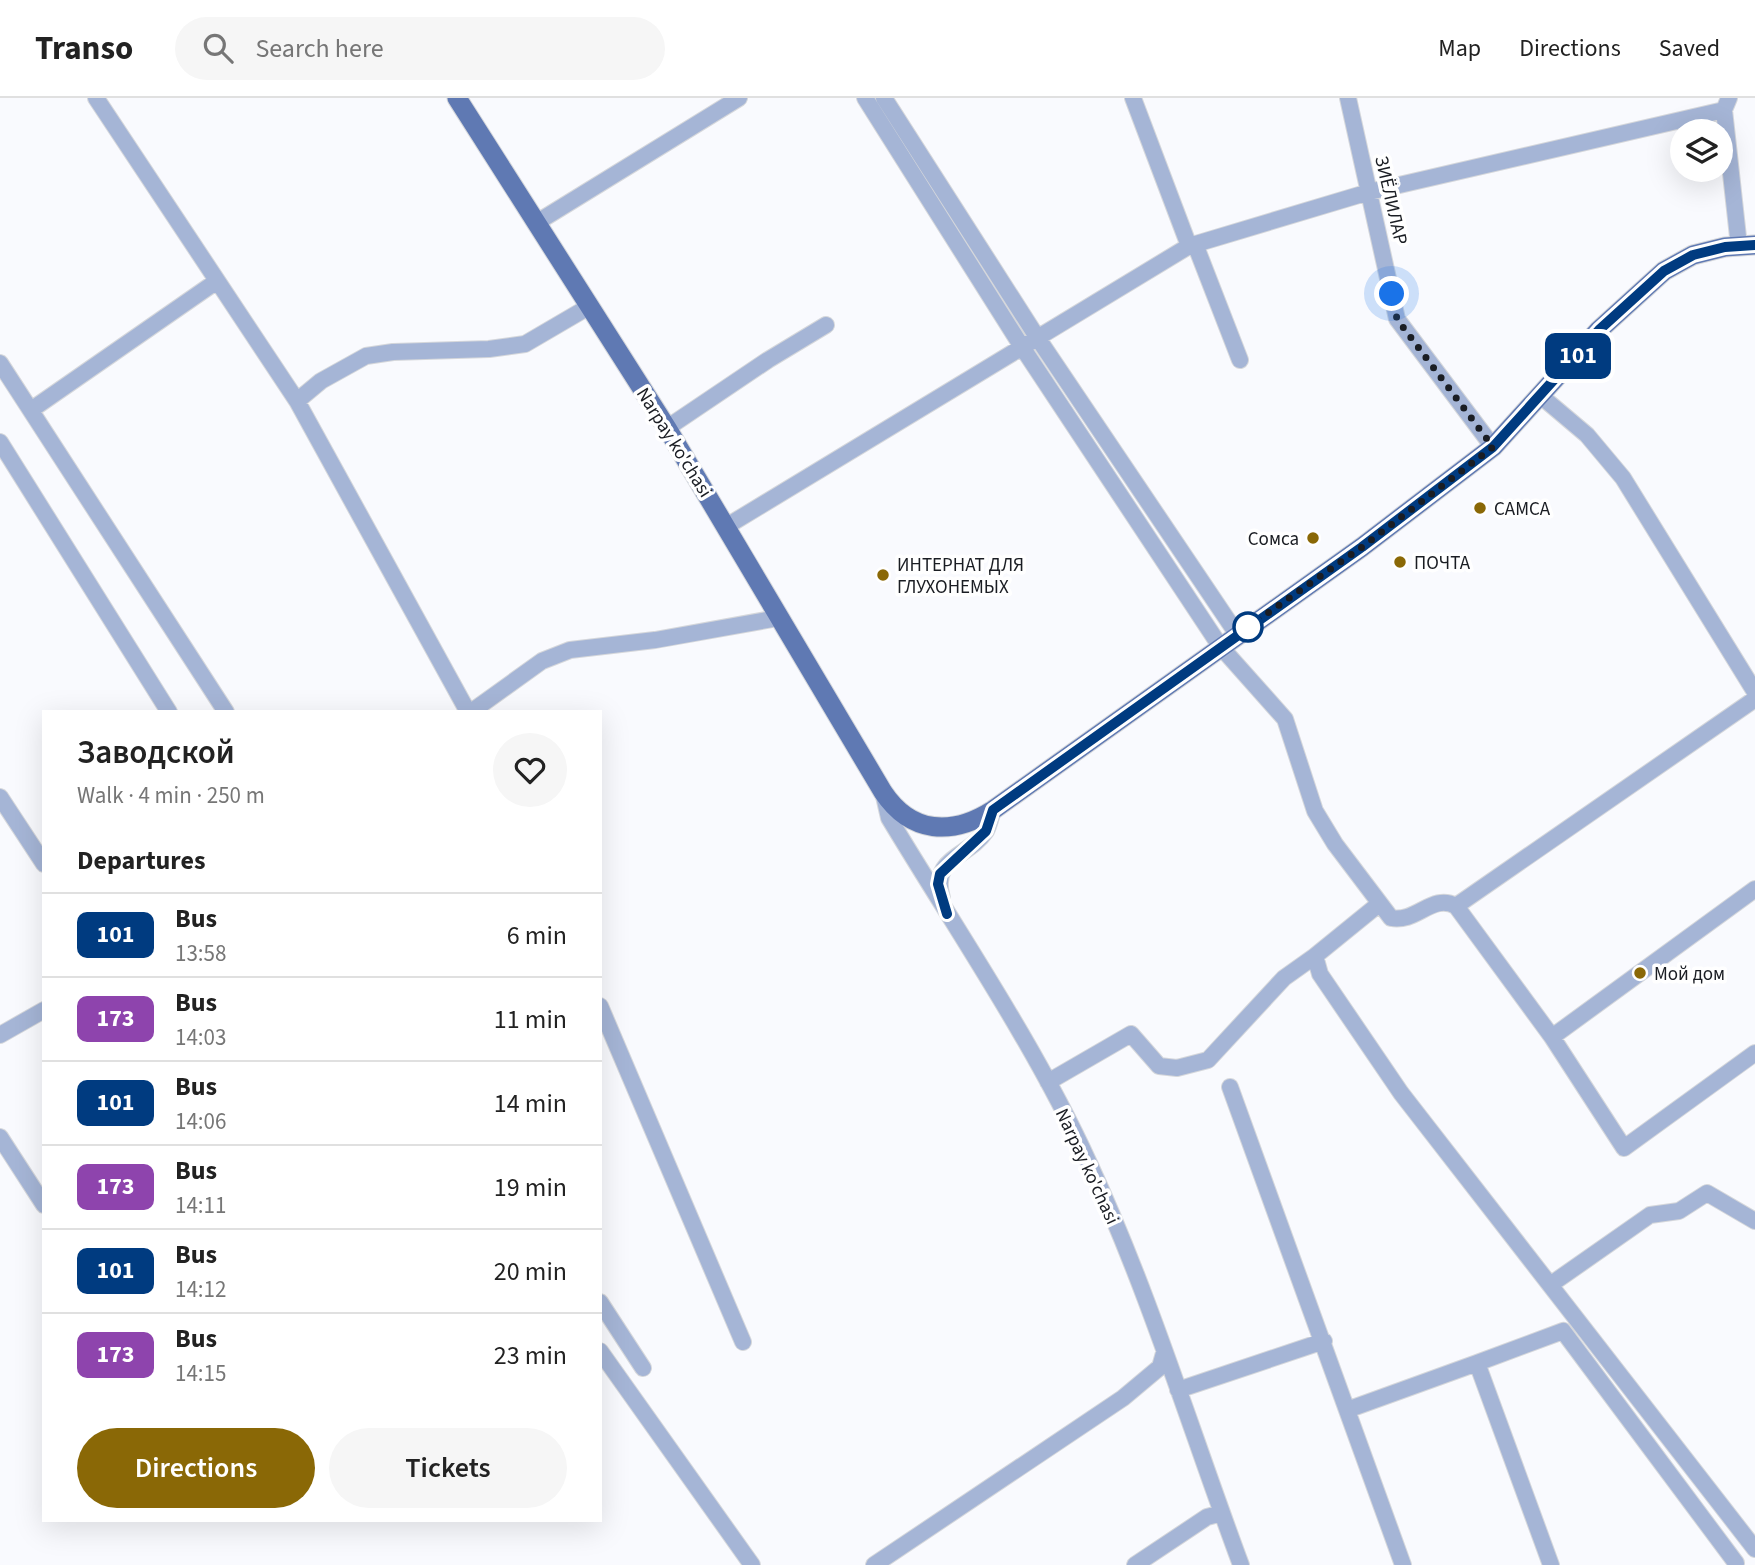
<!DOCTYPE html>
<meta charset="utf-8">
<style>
:root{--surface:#fff;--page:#f6f6f6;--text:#222;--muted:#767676;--line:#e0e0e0;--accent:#8a6806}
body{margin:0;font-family:"Source Sans 3",sans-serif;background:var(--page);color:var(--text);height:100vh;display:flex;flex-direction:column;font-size:26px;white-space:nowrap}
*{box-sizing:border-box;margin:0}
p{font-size:23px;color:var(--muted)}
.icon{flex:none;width:38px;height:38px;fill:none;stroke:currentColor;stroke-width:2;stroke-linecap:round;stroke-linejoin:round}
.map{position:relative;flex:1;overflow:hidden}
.details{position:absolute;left:42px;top:612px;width:560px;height:812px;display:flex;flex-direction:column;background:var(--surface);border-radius:0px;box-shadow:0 7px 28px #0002}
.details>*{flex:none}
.badge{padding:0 14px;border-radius:10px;font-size:24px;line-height:46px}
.fabs{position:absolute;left:1670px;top:21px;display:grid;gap:14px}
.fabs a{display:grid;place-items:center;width:63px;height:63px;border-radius:50%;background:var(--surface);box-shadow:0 7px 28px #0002;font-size:35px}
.you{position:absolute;width:35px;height:35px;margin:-18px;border:5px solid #fff;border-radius:50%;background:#1a73e8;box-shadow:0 0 0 10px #1a73e833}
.map>.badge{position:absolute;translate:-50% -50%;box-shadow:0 0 0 4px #fff}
h2{padding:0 35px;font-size:26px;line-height:63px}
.round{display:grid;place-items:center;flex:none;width:74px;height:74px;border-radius:37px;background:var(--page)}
.headline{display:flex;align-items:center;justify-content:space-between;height:119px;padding:0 35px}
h1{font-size:33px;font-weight:600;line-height:52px}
.cta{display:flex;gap:14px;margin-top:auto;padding:14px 35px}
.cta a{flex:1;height:80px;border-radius:42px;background:var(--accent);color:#fff;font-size:28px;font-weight:600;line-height:80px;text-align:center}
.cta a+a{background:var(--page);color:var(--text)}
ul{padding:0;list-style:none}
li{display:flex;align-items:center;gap:21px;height:84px;padding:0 35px;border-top:2px solid var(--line)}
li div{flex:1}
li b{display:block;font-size:26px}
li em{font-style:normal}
li .badge{min-width:77px;font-weight:700;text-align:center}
header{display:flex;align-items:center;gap:42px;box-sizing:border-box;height:98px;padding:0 35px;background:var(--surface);border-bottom:2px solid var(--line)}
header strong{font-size:33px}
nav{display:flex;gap:38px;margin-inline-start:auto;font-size:24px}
.search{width:490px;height:63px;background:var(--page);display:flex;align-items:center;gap:18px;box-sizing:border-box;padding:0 24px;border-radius:38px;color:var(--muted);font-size:26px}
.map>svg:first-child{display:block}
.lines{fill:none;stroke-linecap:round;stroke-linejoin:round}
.minor-casing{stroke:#d5d7db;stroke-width:18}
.major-casing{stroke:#d5d7db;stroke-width:21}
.minor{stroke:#a5b5d6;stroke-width:16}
.major{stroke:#5f79b3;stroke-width:19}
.line-casing{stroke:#fff;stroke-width:16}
.line{stroke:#003b80;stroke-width:10}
.walk{stroke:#1a1d23;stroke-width:7;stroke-dasharray:0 12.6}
.poi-dot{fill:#8a6806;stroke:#fff;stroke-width:2.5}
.stop-dot{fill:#fff;stroke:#003b80;stroke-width:3.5}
.labels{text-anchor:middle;stroke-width:7;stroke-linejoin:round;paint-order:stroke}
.street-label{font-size:19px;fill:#1a1d23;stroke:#fff}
.poi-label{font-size:19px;fill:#1a1d23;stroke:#fff;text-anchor:start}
</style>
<header>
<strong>Transo</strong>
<div class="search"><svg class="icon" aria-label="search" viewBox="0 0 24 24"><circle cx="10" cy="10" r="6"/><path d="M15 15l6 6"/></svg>Search here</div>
<nav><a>Map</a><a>Directions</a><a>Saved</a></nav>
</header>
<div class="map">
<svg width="1755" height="1467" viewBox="0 0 1755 1467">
<rect width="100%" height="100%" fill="#f9fafe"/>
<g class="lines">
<g class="minor-casing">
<path id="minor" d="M96,0L297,303L468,614
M865,0L1022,249L1220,548L1285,621L1315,713L1335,746L1391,820C1417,825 1432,795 1456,808L1552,939L1624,1050L1755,955
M884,0L1037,239L1237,536
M1133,0L1189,148
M1348,0L1397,221L1493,349
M1729,0L1724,12L1739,148
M536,125L739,0
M1195,146L1240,262
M0,265L226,614
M1542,299L1587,337L1623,380L1755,594
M297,303L321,283L366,258L393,254L489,251L525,246L590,208
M31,312L217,183
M667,330L768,262L826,227
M0,344L169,614
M727,428L1189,148L1369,94L1724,12
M471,614L542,563L570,552L655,542L778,520
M883,694L889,720C957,833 1034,945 1089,1065C1149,1194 1191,1333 1241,1467
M0,699L44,766
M942,800C930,759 968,760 986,733C989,727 991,718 993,712
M1379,806L1315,858L1320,876L1401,995L1755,1451
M1456,808L1755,601
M600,908L743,1244
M0,937L44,912
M1552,939L1755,791
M1048,984L1131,936L1159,968L1177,970L1208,962L1284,880L1315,858
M1230,989L1403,1467
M0,1039L44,1107
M1550,1187L1650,1117L1679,1113L1707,1095L1755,1123
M600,1204L643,1270
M600,1253L752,1467
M1477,1265L1563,1233L1736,1465
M1178,1292L1324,1243
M1347,1312L1477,1265L1551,1467
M874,1467L1123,1300L1160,1269L1164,1255
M1135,1467L1207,1419L1222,1415"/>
</g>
<g class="major-casing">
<path id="major" d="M457,0L667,330L883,694C911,736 952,738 993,712L1362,449L1493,349L1599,232L1664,173L1693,157L1725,149L1755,147"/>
</g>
<use href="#minor" class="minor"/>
<use href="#major" class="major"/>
</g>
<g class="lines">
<g class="line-casing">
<path id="line" d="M947,816L938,786L940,776L986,733L993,712L1362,449L1493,349L1599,232L1664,173L1693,157L1725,149L1755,147"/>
</g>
<use href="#line" class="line"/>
<path class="walk" d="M1248,529L1362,449L1493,349L1397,221L1392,196"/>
</g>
<g class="poi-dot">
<circle cx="1480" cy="410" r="7"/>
<circle cx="1313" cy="440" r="7"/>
<circle cx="1400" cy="464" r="7"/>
<circle cx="883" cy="477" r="7"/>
<circle cx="1640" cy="875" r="7"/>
</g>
<circle class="stop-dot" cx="1248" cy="529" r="14"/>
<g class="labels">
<g class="street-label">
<text transform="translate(1392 102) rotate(77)" y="7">ЗИЁЛИЛАР</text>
<text transform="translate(675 344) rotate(58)" y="7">Narpay ko'chasi</text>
<text transform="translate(1088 1068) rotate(65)" y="7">Narpay ko'chasi</text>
</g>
<g class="poi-label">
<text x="1494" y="417">САМСА</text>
<text x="1299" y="447" text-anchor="end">Сомса</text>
<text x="1414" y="471">ПОЧТА</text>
<text x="897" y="473">ИНТЕРНАТ ДЛЯ<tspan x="897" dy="22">ГЛУХОНЕМЫХ</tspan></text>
<text x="1654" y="882">Мой дом</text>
</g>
</g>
</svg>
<div class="fabs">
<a><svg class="icon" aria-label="layers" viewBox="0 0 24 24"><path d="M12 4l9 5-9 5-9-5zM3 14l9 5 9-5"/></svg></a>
</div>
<div class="you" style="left:1392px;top:196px"></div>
<b class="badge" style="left:1578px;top:258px;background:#003b80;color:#fff">101</b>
<section class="details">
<div class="headline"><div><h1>Заводской</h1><p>Walk · 4 min · 250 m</p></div><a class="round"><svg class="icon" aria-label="heart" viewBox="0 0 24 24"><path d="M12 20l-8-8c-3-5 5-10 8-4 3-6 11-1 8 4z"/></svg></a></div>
<h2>Departures</h2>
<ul>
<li><span class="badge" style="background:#003b80;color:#fff">101</span><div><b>Bus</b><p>13:58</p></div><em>6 min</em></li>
<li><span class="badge" style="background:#8e44ad;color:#fff">173</span><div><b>Bus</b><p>14:03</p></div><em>11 min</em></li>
<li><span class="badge" style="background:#003b80;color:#fff">101</span><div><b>Bus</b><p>14:06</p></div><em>14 min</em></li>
<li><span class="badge" style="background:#8e44ad;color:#fff">173</span><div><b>Bus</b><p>14:11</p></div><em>19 min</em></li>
<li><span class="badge" style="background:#003b80;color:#fff">101</span><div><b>Bus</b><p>14:12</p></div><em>20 min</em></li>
<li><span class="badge" style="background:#8e44ad;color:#fff">173</span><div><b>Bus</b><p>14:15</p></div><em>23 min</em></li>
</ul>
<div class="cta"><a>Directions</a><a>Tickets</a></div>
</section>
</div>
